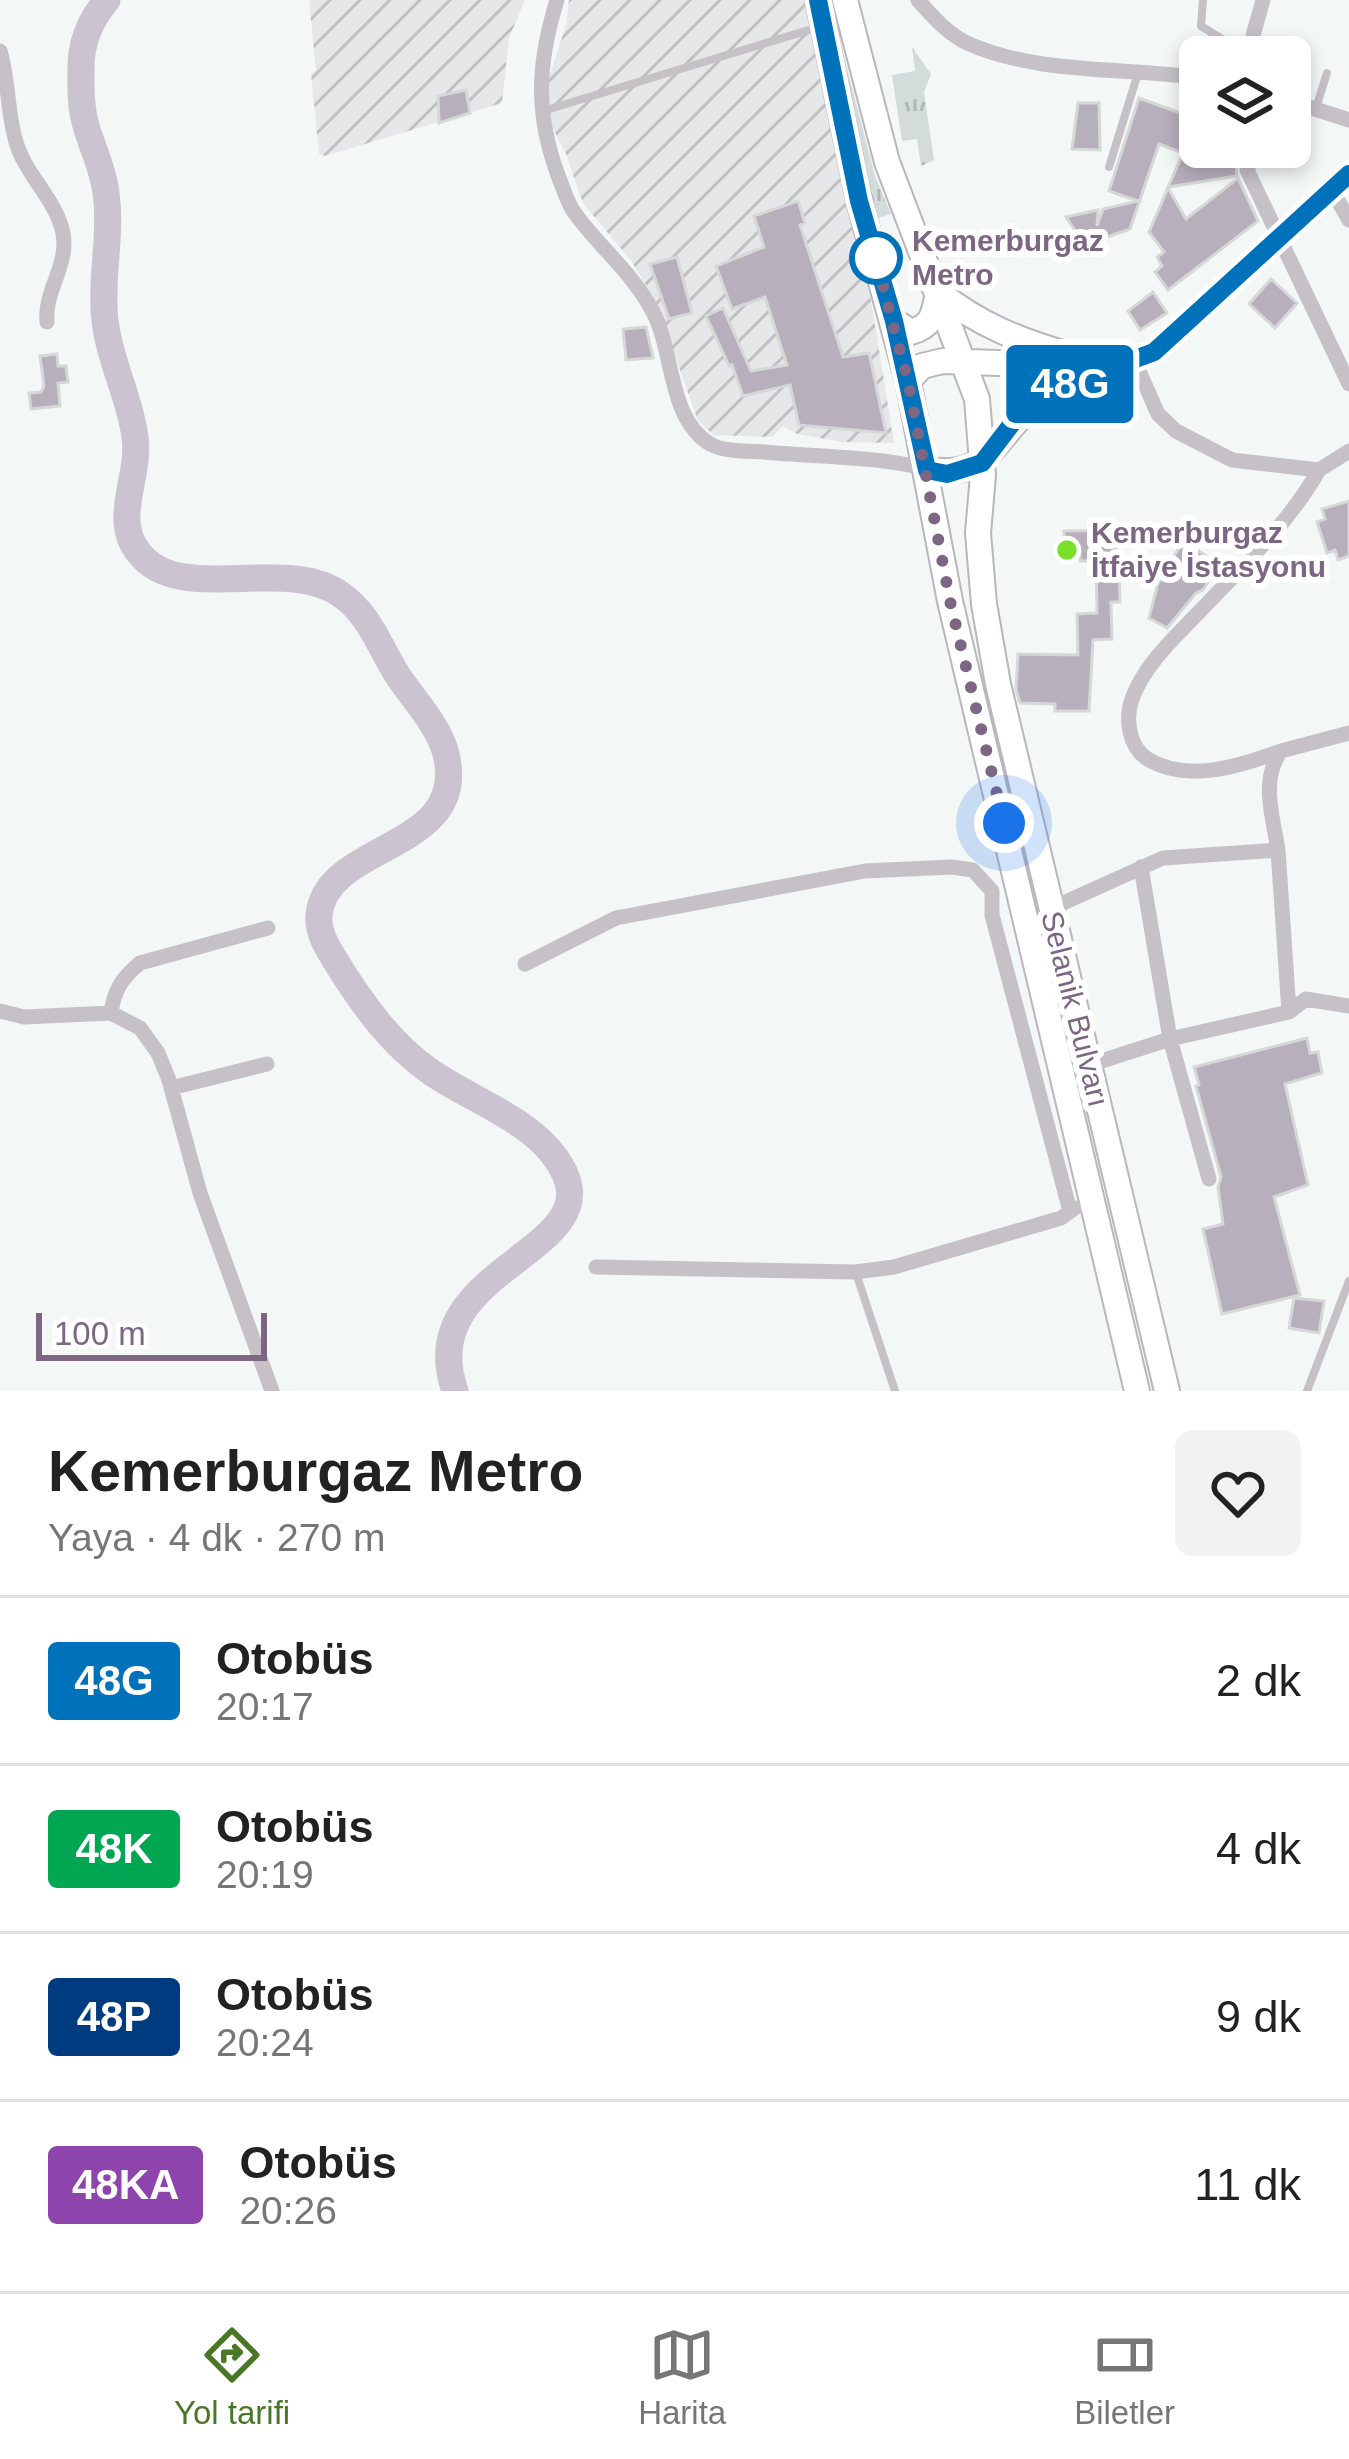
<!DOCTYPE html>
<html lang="tr">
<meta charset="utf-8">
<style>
:root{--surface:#fff;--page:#f2f2f2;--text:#222;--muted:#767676;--line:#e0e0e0;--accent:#4a7726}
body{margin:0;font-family:Helvetica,sans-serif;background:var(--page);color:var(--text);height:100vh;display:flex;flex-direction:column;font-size:45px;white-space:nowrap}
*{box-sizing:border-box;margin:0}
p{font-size:39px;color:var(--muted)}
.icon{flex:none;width:66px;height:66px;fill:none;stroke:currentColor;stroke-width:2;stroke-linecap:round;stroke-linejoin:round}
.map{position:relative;height:1391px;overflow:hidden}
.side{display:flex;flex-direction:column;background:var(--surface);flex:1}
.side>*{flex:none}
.badge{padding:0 24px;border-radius:9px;font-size:42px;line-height:78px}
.buttons{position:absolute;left:1179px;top:36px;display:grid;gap:24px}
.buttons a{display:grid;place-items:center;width:132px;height:132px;border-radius:18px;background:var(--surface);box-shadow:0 6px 18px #0003;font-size:60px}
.scale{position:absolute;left:36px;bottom:30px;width:231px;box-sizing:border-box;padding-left:12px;border:6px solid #7d6684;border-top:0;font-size:33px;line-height:42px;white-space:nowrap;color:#7d6684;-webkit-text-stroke:9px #fff;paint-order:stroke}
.you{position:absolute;width:60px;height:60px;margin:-30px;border:9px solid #fff;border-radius:50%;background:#1a73e8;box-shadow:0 0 0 18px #1a73e833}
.map>.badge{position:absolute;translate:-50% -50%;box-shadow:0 0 0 6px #fff}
.round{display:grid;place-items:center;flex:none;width:126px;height:126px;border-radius:18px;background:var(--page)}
.headline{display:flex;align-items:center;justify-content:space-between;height:204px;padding:0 48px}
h1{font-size:57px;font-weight:700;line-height:90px}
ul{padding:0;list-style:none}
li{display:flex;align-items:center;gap:36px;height:168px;padding:0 48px;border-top:3px solid var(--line)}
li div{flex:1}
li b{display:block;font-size:45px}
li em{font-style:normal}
li .badge{min-width:132px;font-weight:700;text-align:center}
.dock{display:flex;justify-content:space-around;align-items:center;height:168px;border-top:3px solid var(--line);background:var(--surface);font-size:33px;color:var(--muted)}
.dock a{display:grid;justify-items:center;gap:6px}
.dock .selected{color:var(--accent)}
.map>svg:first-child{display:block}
.industrial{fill:url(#industrial-furrows)}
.grass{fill:url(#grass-tufts)}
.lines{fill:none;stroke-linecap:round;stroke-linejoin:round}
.river{stroke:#cbc3d0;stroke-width:27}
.building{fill:#b8afbc;stroke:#d6d8d7;stroke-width:3}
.primary-casing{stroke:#bbb5bd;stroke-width:28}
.service{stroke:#c6c0c7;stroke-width:8}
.minor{stroke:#c6c0c7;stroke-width:15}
.tertiary{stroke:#c6c0c7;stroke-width:18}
.primary{stroke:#fff;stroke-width:24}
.line-casing{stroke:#fff;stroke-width:27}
.line{stroke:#0072bc;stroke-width:18}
.walk{stroke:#7d6684;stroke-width:12;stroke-dasharray:0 21.6}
.stop-dot{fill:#fff;stroke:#0072bc;stroke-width:6}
.poi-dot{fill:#7adf2b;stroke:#fff;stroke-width:4.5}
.labels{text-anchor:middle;stroke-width:12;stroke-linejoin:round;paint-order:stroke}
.stop-label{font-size:30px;font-weight:bold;fill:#7d6684;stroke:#fff;text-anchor:start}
.poi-label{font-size:30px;font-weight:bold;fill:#7d6684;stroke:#fff;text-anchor:start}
.street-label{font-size:30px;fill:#7d6684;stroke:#fff}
</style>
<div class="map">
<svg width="1349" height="1391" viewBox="0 0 1349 1391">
<defs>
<pattern id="industrial-furrows" width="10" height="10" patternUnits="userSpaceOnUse" patternTransform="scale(3)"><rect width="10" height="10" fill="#e6e7e8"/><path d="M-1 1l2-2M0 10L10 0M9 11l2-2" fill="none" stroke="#c0bfc2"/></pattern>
<pattern id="grass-tufts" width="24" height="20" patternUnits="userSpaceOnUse" patternTransform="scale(3)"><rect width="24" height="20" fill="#d3dbdb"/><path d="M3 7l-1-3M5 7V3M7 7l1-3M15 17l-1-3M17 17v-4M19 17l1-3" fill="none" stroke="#b0b5b7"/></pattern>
</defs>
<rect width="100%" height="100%" fill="#f3f7f5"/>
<path class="industrial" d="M309,0H525L509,38L502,103L325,156L319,154L311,73L316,71Z
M569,0H807L872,306L894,443L842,442L798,434L783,426L772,437L714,435L698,421L656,302L632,262L583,203L566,154L548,119L549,78L566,25Z"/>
<path class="grass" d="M912,47L931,74L924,92L934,160L921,166L917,139L902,141L892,75L915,71Z
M842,49L875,176L891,214L879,218L888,264L863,179L834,51Z"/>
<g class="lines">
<path class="river" d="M107,0C91,19 81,42 81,67C81,85 80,104 85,122C91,146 103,167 106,193C112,235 100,278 105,321C110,362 130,398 135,437C141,476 111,519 139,553C180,606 284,555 340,594C369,613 380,648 398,676C414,700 439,726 446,754C470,852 326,841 319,915C317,936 333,956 343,973C367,1010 392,1044 428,1070C472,1102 541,1121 565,1174C601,1254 412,1270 455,1391"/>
</g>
<path class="building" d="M466,90L470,113L439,123L438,96Z
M1139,98L1200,120V147H1244L1236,166L1237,176L1168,187L1183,153L1159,144L1130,229L1085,245L1066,217L1098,210L1097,226L1103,209L1138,201L1109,191Z
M1078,103H1099L1100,150L1072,149Z
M1238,178L1258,221L1168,290L1155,272L1162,266L1157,257L1164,252L1149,232L1168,188L1186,219Z
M798,201L805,223L800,225L843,357L869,353L886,433L799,425L790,385L743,396L732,365L729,366L706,316L723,308L751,371L787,365L765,297L732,309L716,266L764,247L754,216Z
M677,257L692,313L669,319L650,264Z
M1271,279L1297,303L1275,328L1249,304Z
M1153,292L1167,313L1140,330L1128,311Z
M646,327L653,358L626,360L623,329Z
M57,354L58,366H66L68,382L58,383L60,406L31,409L29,393L41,392L44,386L40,356Z
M1349,501V556L1338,560L1335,550L1327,553L1317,522L1325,519L1322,509Z
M1118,530L1120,602H1111L1112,639L1093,640L1089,711H1055V704L1020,703L1016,689L1018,654L1078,655L1077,614L1097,613L1096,561H1080V551H1064V531Z
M1183,541L1219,564L1203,590L1196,593L1167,628L1149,618L1158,583Z
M1307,1038L1310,1053L1318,1052L1322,1073L1285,1084L1308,1185L1274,1197L1300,1295L1222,1314L1203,1229L1223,1224L1218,1187L1221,1177L1196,1086L1199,1085L1194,1067Z
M1294,1298L1324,1301L1319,1333L1289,1328Z"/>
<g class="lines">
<g class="primary-casing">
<path id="primary" d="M818,0L859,201L908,381L950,601L1137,1391
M845,0L887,162L977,399L983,475L978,533L984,604L998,684L1167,1391
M938,292C979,325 1022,342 1073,356
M894,321L911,332C933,326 934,313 938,292
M908,381L922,366L943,361L1101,367
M927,469C991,483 996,430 1041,400C1062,386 1086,377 1110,367"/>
</g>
<path class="service" d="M1203,0L1201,26L1248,55
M1316,108L1327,73
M543,111L822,26
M1109,167L1138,73
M856,1273L895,1391
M1307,1391L1349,1281"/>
<path class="minor" d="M557,0C537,65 535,114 559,178C564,190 567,202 574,212C599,247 633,273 653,312C674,351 668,419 710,444C725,452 747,451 764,452C818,457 875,456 927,469
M918,0C932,16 948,34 967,43C1038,75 1125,67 1200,78
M0,51C9,81 7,112 16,142C26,176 56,199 63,233C69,266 44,290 47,322
M1247,57L1263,0
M1290,101L1349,120
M1257,147L1247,170L1349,384
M1332,190L1349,220
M1135,362L1158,414L1176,431L1232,460L1319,470L1349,451
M1281,751C1240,766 1187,784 1146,758C1129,746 1125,719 1132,699C1144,665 1175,637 1199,612C1242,567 1289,523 1319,470
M1278,850C1273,817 1260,780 1281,751L1349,733
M1141,867L1170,1039L1209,1179
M1050,909L1163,858L1278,850L1289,1012L1306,999L1349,1006
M525,964L616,918L865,871L952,867L973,870L992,891V915L1070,1211
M0,1011L24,1017L111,1013L140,1028L158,1053L169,1080L200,1193L272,1391
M111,1013C114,990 122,978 140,963L268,928
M1089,1065L1170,1039L1289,1012
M171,1088L267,1064
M596,1267L855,1272L894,1267L1061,1218L1075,1208"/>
<path class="tertiary" d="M1110,367L1135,362L1154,353L1349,174"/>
<use href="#primary" class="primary"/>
</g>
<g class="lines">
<g class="line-casing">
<path id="line" d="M818,0L859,201L894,321L927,470L947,474L982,463L1014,421L1041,400L1071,383L1154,352L1349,174"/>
</g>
<use href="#line" class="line"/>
<path class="walk" d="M876,258L871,241L908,381L950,601L1004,823"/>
</g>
<circle class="stop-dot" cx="876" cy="258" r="24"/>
<circle class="poi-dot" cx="1067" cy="550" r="12"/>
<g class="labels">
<g class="stop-label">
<text x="912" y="251">Kemerburgaz<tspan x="912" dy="34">Metro</tspan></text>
</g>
<g class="poi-label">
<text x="1091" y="543">Kemerburgaz<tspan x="1091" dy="34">İtfaiye İstasyonu</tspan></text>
</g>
<g class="street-label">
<text transform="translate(1075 1009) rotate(76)" y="10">Selanik Bulvarı</text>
</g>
</g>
</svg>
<div class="buttons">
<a><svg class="icon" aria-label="layers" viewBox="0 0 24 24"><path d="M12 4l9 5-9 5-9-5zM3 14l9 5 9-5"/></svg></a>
</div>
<div class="scale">100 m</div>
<div class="you" style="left:1004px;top:823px"></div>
<b class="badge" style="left:1070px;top:384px;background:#0072bc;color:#fff">48G</b>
</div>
<section class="side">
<div class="headline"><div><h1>Kemerburgaz Metro</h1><p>Yaya · 4 dk · 270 m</p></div><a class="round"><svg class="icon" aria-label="heart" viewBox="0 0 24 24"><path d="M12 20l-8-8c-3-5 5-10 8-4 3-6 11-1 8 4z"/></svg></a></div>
<ul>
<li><span class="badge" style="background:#0072bc;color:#fff">48G</span><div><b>Otobüs</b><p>20:17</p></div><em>2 dk</em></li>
<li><span class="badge" style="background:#00a651;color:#fff">48K</span><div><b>Otobüs</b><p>20:19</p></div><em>4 dk</em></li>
<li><span class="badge" style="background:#003b80;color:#fff">48P</span><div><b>Otobüs</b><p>20:24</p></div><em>9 dk</em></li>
<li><span class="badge" style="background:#8e44ad;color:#fff">48KA</span><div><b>Otobüs</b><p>20:26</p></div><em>11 dk</em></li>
</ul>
</section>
<nav class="dock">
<a class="selected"><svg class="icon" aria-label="directions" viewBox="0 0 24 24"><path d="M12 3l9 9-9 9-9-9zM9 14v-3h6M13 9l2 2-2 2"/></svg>Yol tarifi</a>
<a><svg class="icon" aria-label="map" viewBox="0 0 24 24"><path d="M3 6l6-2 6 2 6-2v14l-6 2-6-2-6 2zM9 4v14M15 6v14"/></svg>Harita</a>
<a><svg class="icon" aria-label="tickets" viewBox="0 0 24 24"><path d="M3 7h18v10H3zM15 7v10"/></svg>Biletler</a>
</nav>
